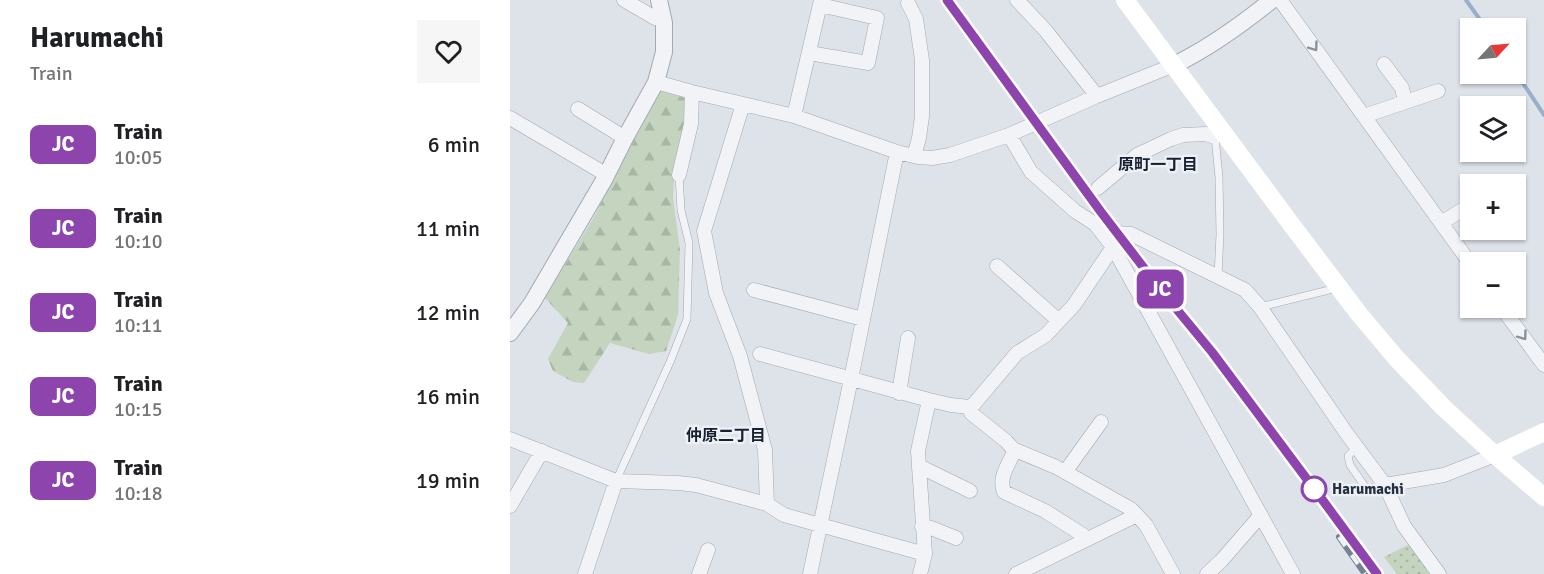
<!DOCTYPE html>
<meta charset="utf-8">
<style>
:root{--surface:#fff;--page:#f6f6f6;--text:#202124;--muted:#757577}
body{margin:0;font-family:Signika,"Noto Sans JP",sans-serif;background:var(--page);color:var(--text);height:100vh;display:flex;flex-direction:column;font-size:22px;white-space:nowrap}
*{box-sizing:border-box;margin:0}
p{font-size:20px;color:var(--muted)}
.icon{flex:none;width:33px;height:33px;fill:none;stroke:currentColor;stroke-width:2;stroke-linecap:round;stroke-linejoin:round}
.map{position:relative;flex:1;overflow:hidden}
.sheet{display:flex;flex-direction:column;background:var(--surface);width:510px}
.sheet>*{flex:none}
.badge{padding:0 12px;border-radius:9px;font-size:21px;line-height:39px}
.needle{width:39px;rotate:64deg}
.controls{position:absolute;left:950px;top:18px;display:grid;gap:12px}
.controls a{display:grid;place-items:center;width:66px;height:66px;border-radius:0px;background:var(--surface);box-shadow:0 2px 4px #0004;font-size:30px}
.map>.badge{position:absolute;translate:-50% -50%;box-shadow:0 0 0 3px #fff}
.round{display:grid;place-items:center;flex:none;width:63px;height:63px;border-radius:0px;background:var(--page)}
.summary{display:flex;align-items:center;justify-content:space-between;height:102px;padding:0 30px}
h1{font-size:28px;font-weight:700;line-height:45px}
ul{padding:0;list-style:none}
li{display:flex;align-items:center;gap:18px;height:84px;padding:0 30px}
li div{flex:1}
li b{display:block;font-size:22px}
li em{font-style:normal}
li .badge{min-width:66px;font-weight:700;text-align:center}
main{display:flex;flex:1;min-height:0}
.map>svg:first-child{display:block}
.green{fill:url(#green-dots)}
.forest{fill:url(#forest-firs)}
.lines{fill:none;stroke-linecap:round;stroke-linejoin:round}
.stream{stroke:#96b0cc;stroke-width:4}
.service-casing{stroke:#a3a9b3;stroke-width:8}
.minor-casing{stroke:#a3a9b3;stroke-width:15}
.tertiary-casing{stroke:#a3a9b3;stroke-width:18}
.service{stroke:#f1f3f7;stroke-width:7}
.minor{stroke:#f1f3f7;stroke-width:14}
.tertiary{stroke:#f1f3f7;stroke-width:16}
.secondary{stroke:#fff;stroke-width:18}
.rail-casing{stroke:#768194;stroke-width:6}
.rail{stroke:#edf1f6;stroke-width:4;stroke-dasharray:11;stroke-linecap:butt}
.oneway{stroke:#8c929c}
.line-casing{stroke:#fff;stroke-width:14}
.line{stroke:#8e44ad;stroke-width:9}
.stop-dot{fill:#fff;stroke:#8e44ad;stroke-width:3}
.labels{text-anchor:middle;stroke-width:5;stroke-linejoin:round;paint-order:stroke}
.stop-label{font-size:15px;font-weight:bold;fill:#263041;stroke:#edf1f6;text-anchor:start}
.neighbourhood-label{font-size:16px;font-weight:bold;fill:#182132;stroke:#edf1f6}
</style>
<main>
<section class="sheet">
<div class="summary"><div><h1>Harumachi</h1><p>Train</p></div><a class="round"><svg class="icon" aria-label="heart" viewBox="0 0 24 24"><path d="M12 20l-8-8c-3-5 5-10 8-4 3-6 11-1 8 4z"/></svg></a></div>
<ul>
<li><span class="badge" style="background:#8e44ad;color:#fff">JC</span><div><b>Train</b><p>10:05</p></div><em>6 min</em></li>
<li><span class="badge" style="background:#8e44ad;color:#fff">JC</span><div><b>Train</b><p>10:10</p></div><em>11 min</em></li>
<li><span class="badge" style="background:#8e44ad;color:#fff">JC</span><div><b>Train</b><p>10:11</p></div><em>12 min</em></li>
<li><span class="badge" style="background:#8e44ad;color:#fff">JC</span><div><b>Train</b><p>10:15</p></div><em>16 min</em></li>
<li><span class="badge" style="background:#8e44ad;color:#fff">JC</span><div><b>Train</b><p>10:18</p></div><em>19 min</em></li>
</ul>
</section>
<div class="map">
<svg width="1034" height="574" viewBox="0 0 1034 574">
<defs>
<pattern id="green-dots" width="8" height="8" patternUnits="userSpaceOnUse" patternTransform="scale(1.5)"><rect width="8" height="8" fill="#c4d4be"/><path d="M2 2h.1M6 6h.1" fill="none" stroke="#a8b6a4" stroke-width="1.8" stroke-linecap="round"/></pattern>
<pattern id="forest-firs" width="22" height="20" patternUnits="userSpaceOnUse" patternTransform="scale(1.5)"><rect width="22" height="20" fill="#c4d4be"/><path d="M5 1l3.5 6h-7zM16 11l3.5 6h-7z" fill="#a8b6a4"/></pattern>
</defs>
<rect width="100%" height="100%" fill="#dee2e9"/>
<path class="green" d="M900,544L923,574H887L874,557Z"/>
<path class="forest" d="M151,91L175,98L174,130L165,160L163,198L170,250L168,315L156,351L139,354L100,343L74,383L63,382L43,371L38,359L58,323L35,298L83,219L104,177Z"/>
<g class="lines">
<path class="stream" d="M956,0L976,28
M1005,71L1034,115"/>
<g class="service-casing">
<path id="service" d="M705,137L709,177L710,235L708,276
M750,307L827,288
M848,448L842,452L838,456L840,465L856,488H861L875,485
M106,481L160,362L177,319L179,243L171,210L169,175"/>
</g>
<g class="minor-casing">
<path id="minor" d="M114,0L145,18L153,19
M507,0L536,31L587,96
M770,0L960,263
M398,3L406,19L412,60V116L409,138L404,156
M299,53L358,63L367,18L310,5
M874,64L892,88L895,102
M146,82L182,92L284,116L387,152L408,157L422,158L440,155L499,135L587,96L664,65
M233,104L194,231L206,293L230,356L255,450L257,504
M68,109L115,138
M284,116L311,0
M854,116L928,91
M0,118L97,175
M499,135L521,172L565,211L585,224L603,247L783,574
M169,175L181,124L182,92
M588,188L627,155L661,139L673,135L696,134L705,137L713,131
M931,223L960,205
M487,266L549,321
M244,290L353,319
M992,308L1034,365
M250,354L419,400L441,405L459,407L464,404L507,353L536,335L564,305L603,247L607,233L621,234L735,290L750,307L837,434L875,485L934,475L985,455
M389,393L398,338
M459,407L461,413L496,441L503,449L546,467L621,509L636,525L663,574
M0,439L106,481L168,483L186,485L257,504L274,515L415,554
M505,450C499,464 488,477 494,492L535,511L573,535L576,540
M409,468L415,469L460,491
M555,472L591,422
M875,485L894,526L929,574
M0,506L32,451
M412,527L421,528L446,538
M75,574L106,481
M189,574L198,550
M300,574L341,379L387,152
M410,574L415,554L408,451L419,400
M506,574L627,515
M697,574L711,561L751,515"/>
</g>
<g class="tertiary-casing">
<path id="tertiary" d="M664,65C699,48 731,25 762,0
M0,333L22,303L94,180L115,138L146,82L154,52V23L149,0"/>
</g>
<use href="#service" class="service"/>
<use href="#minor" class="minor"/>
<use href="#tertiary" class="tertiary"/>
<path class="secondary" d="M615,0L781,224L849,314L887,359L934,408L985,455L1034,497
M985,455L1034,432"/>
<g class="rail-casing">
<path id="rail" d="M437,0L591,212L650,289L702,352L814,502L867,574
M829,537L855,574"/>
</g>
<use href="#rail" class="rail"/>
</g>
<defs><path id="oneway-chevron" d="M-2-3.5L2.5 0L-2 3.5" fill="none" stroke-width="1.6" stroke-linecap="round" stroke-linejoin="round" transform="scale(1.5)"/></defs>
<g class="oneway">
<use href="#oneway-chevron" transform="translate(804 47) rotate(54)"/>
<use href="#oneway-chevron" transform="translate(1013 336) rotate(54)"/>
</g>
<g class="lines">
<g class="line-casing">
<path id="line" d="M437,0L591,212L650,289L702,352L814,502L867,574"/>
</g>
<use href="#line" class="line"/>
</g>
<circle class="stop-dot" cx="804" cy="489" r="12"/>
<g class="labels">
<g class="stop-label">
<text x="822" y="494">Harumachi</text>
</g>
<g class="neighbourhood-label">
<text x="648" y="170">原町一丁目</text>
<text x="216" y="441">仲原二丁目</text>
</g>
</g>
</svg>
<div class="controls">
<a><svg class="needle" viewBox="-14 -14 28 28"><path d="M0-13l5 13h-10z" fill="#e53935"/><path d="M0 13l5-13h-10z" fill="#757577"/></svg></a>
<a><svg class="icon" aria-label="layers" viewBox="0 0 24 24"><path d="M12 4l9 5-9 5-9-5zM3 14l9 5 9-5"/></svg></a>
<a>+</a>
<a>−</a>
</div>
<b class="badge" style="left:650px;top:289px;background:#8e44ad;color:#fff">JC</b>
</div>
</main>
